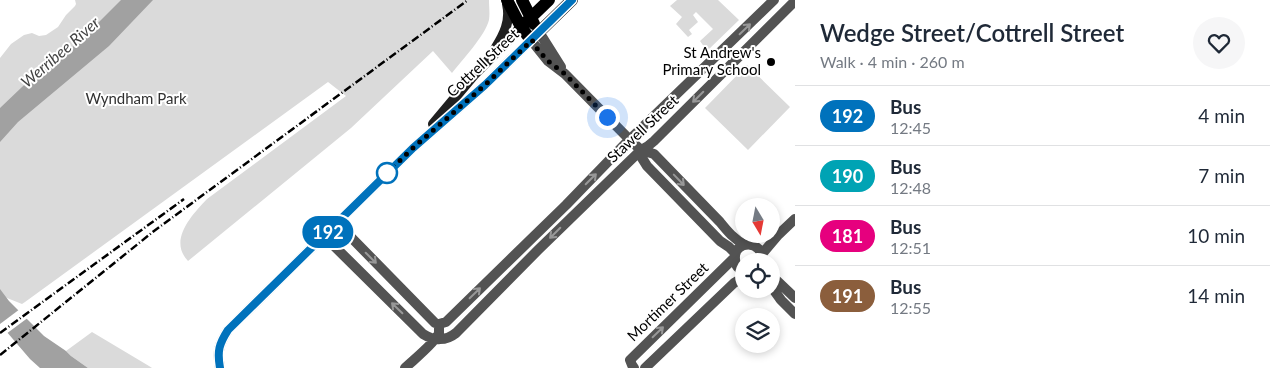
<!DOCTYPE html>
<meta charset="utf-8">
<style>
:root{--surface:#fff;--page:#f6f6f7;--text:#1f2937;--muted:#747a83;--line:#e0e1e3}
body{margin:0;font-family:Lato,sans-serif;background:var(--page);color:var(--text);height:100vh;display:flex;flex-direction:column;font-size:19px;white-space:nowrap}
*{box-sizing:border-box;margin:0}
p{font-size:16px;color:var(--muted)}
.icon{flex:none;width:28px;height:28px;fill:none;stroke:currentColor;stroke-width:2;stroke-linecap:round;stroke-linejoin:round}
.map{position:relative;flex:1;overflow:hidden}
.drawer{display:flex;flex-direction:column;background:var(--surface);width:475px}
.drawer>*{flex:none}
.badge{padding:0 10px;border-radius:16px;font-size:18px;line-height:32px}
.needle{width:32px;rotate:170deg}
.fabs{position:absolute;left:735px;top:198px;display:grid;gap:10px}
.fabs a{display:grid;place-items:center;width:45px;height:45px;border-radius:50%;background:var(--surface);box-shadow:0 2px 8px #0003;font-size:25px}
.you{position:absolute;width:25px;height:25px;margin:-12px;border:4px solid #fff;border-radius:50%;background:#1a73e8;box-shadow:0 0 0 8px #1a73e833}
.map>.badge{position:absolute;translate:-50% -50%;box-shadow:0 0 0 2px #fff}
.round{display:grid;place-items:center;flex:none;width:52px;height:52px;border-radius:26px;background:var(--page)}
.summary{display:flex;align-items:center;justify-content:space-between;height:85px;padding:0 25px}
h1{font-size:24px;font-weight:600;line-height:38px}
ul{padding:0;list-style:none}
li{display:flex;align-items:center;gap:15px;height:60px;padding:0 25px;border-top:1px solid var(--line)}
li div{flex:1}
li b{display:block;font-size:19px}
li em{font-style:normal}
li .badge{min-width:55px;font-weight:700;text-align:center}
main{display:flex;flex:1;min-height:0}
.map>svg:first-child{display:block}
.green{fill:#dadada}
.water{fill:#a1a1a1}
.pier{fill:#fff}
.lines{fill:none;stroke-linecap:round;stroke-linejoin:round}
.street{stroke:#535353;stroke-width:10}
.secondary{stroke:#202020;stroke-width:10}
.primary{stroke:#000;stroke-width:12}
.rail{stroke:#000;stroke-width:2.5;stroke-dasharray:8 2.5 1 2.5;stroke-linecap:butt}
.oneway{stroke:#989898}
.line-casing{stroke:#fff;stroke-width:11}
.line{stroke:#0072bc;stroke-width:8}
.walk{stroke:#000;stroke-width:5;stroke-dasharray:0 9}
.poi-dot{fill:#000;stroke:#fff;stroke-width:2}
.stop-dot{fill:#fff;stroke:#0072bc;stroke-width:2.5}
.labels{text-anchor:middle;stroke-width:4;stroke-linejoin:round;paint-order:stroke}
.poi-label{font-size:15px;fill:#000;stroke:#fff;text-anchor:end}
.street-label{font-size:15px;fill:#000;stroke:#fff}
.park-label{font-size:15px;fill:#313131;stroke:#fff}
.water-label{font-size:16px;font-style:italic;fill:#424242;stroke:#fff}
</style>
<main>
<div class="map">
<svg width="795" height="368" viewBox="0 0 795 368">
<rect width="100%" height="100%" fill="#fff"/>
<path class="green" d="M75,0H489C489,7 490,13 489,20C485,36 462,60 452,73L433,51L351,128L188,261C168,240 192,215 207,199L346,96L328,82L25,302L22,304L2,296L0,300V58L11,44L24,35L32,33L39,36L46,35L58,27L66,15L75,6L76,4Z
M677,0H718L739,20L707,51L700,41L713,29L696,12L693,15L698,22L689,30L692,34L688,37L676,24L682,17L670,6Z
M747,65L790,107L748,150L705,108Z
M92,332L149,366L152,368H88L71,356L66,351Z"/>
<path class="water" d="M121,0H153L109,46L18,122L0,142V108L43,67L77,44Z
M0,289L9,301L44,336L66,351L71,356L88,368H40L30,359L0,324Z"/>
<path class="pier" d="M20,309L29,317L6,334L0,328V324Z"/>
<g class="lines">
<path class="street" d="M539,32L561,67
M531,40L539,50L548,61L565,74L630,140L641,150L654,154L720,222C728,232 734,239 745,245
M641,150L642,158L647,166L720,241L729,247L735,253
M337,223L435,323L439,324
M324,236L423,334C434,341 446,341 456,333L538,250L641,150L648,146L654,141L795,1
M762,254L778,235L795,219
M744,272C739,269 735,266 735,259C733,240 764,239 762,261
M771,275L795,298
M771,286L781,300L795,314
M439,324L446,322L566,205L626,143L774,0
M405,368C412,361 436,342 439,333C439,330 439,327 439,324
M634,368L632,365L630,360L734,258
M645,368L734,283L744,277"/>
<path class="secondary" d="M495,49C504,35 511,21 507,4
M433,124L474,75L521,27
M220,368C217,351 219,344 228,330L413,148L485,85L531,40"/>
<path class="primary" d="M507,0L521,27L531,40L572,0
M522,0L534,24
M521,27L549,0"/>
<path class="rail" d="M0,333L184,199
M0,355L154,231L468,0"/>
</g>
<defs><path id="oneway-shaft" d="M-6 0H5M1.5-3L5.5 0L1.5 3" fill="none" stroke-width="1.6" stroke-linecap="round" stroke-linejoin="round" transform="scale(1.25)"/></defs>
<g class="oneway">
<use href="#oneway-shaft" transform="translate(745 29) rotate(-44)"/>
<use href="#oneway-shaft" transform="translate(698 97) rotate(135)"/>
<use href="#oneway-shaft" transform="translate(591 179) rotate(-45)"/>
<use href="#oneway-shaft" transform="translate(679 180) rotate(46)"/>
<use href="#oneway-shaft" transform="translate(555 233) rotate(135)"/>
<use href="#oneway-shaft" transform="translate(371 258) rotate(45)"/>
<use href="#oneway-shaft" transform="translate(475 293) rotate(-44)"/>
<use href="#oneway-shaft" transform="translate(397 308) rotate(-136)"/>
<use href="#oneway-shaft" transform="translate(658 332) rotate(-44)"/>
</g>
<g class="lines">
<g class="line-casing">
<path id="line" d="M220,368C217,351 219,344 228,330L413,148L485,85L572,0"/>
</g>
<use href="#line" class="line"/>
<path class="walk" d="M387,173L413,148L485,85L532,40L538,50L548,61L565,74L607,117"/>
</g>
<circle class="poi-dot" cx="771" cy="62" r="5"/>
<circle class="stop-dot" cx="387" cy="173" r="10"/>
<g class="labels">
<g class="poi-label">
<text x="761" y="58">St Andrew's<tspan x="761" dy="17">Primary School</tspan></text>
</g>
<g class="street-label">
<text transform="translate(483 63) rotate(-43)" y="5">Cottrell Street</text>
<text transform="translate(643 129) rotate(-43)" y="5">Stawell Street</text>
<text transform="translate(668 302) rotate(-44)" y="5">Mortimer Street</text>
</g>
<g class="park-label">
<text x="136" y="104">Wyndham Park</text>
</g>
<g class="water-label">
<text transform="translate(60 52) rotate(-41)" y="6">Werribee River</text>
</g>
</g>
</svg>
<div class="fabs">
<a><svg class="needle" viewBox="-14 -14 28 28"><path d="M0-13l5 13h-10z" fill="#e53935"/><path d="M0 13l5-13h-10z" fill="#747a83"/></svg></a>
<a><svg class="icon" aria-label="locate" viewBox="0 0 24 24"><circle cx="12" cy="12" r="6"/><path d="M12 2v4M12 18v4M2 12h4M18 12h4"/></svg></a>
<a><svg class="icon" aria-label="layers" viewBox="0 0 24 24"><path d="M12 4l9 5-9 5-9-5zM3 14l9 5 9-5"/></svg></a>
</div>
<div class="you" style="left:607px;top:117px"></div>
<b class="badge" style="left:328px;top:232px;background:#0072bc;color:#fff">192</b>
</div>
<section class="drawer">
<div class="summary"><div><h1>Wedge Street/Cottrell Street</h1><p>Walk · 4 min · 260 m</p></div><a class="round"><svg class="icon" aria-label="heart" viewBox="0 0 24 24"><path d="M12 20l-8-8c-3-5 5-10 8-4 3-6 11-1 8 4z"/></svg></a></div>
<ul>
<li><span class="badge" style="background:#0072bc;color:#fff">192</span><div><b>Bus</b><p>12:45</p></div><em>4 min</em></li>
<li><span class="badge" style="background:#00a3b4;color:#fff">190</span><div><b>Bus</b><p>12:48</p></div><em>7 min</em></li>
<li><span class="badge" style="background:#e6007e;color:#fff">181</span><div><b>Bus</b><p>12:51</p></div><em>10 min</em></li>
<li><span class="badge" style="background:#8b5e3c;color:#fff">191</span><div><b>Bus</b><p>12:55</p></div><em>14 min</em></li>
</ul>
</section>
</main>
